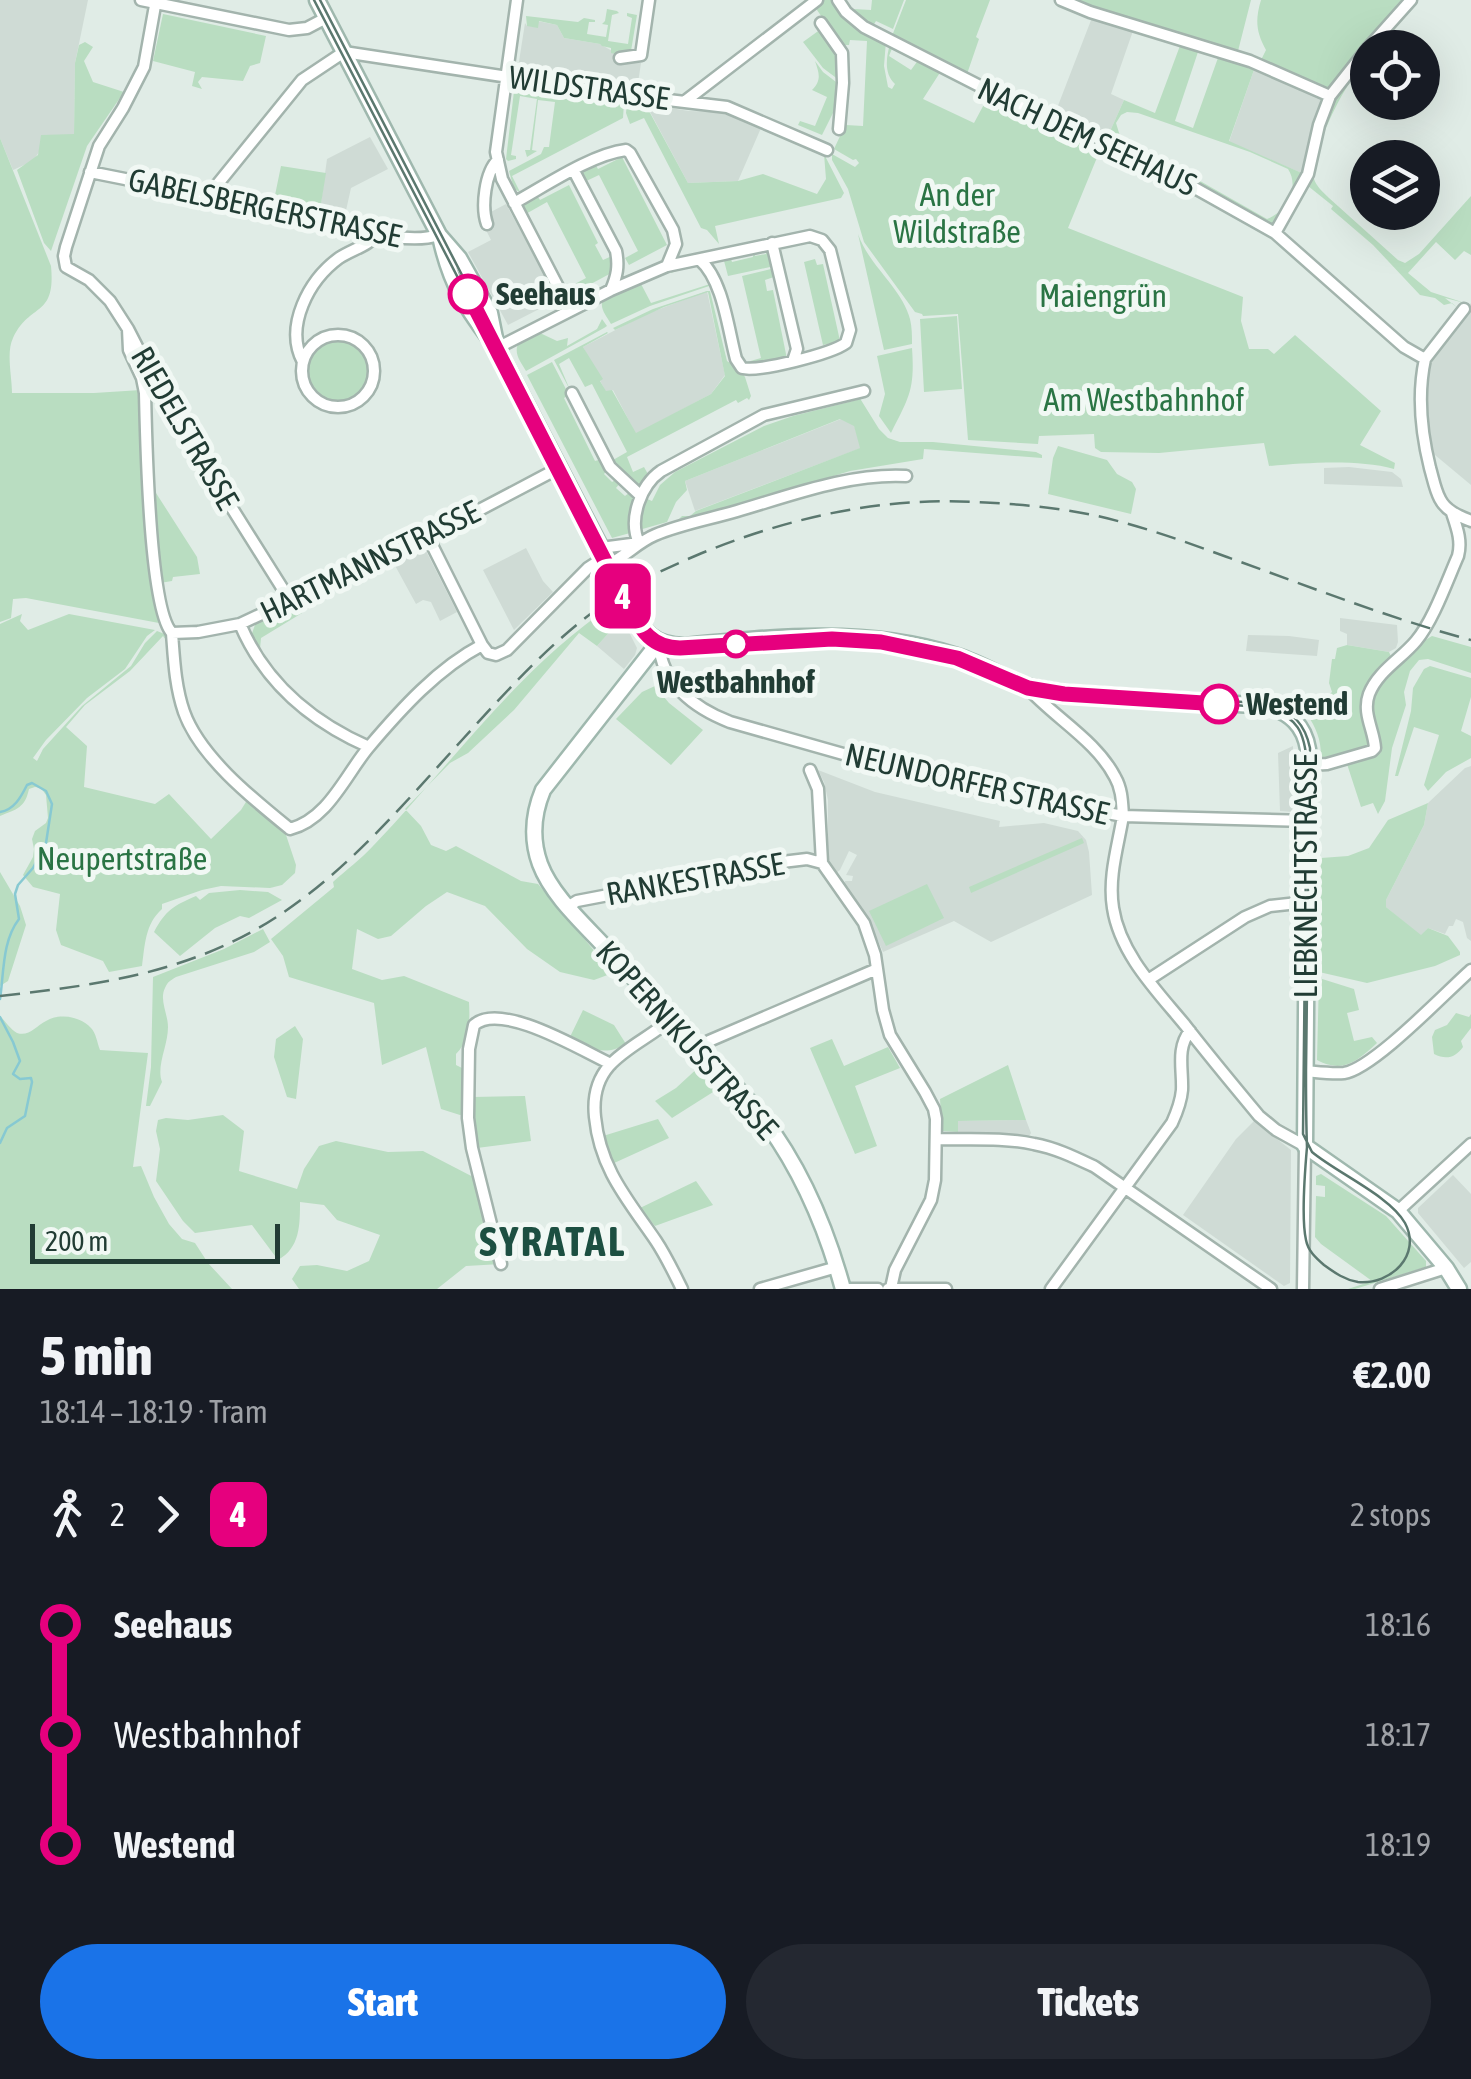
<!DOCTYPE html>
<meta charset="utf-8">
<style>
:root{--surface:#171b24;--page:#242831;--text:#f1f3f6;--muted:#9ea1a6;--accent:#1a73e8}
body{margin:0;font-family:"Asap Condensed",sans-serif;background:var(--page);color:var(--text);height:100vh;display:flex;flex-direction:column;font-size:38px;white-space:nowrap}
*{box-sizing:border-box;margin:0}
p{font-size:32px;color:var(--muted)}
.icon{flex:none;width:55px;height:55px;fill:none;stroke:currentColor;stroke-width:2;stroke-linecap:round;stroke-linejoin:round}
.map{position:relative;height:1289px;overflow:hidden}
.sheet{display:flex;flex-direction:column;background:var(--surface);flex:1}
.sheet>*{flex:none}
.badge{padding:0 20px;border-radius:15px;font-size:35px;line-height:65px}
.tools{position:absolute;left:1350px;top:30px;display:grid;gap:20px}
.tools a{display:grid;place-items:center;width:90px;height:90px;border-radius:50%;background:var(--surface);box-shadow:0 10px 40px #0002;font-size:50px}
.scale{position:absolute;left:30px;bottom:25px;width:250px;box-sizing:border-box;padding-left:10px;border:5px solid #213c34;border-top:0;font-size:28px;line-height:35px;white-space:nowrap;color:#213c34;-webkit-text-stroke:8px #f1f8f4;paint-order:stroke}
.map>.badge{position:absolute;translate:-50% -50%;box-shadow:0 0 0 5px #fff}
.legs{display:flex;align-items:center;gap:15px;height:110px;padding:0 40px;font-size:32px}
.legs p{margin-inline-start:auto}
.headline{display:flex;align-items:center;justify-content:space-between;height:170px;padding:0 40px}
h1{font-size:55px;font-weight:800;line-height:75px}
.primary-button{display:flex;gap:20px;margin-top:auto;padding:20px 40px}
.primary-button a{flex:1;height:115px;border-radius:60px;background:var(--accent);color:#fff;font-size:40px;font-weight:800;line-height:115px;text-align:center}
.primary-button a+a{background:var(--page);color:var(--text)}
ul{padding:0 40px;list-style:none}
li{display:flex;align-items:center;gap:35px;height:110px;font-size:38px}
li i{display:grid;place-items:center;width:15px;height:100%;margin:0 12px;background:currentColor}
li i::after{content:'';width:25px;height:25px;margin:-12px;border:8px solid;border-radius:50%;background:var(--surface)}
li p{margin-inline-start:auto}
li:first-child i{background:linear-gradient(#0000 50%,currentColor 0)}
li:last-child i{background:linear-gradient(currentColor 50%,#0000 0)}
.map>svg:first-child{display:block}
.built{fill:#cfdbd5}
.green{fill:#b9ddc1;fill-rule:evenodd}
.lines{fill:none;stroke-linecap:round;stroke-linejoin:round}
.stream{stroke:#87c9d2;stroke-width:2.5}
.street-casing{stroke:#a3b4ad;stroke-width:15}
.secondary-casing{stroke:#9fb8ae;stroke-width:19}
.street{stroke:#fff;stroke-width:10}
.secondary{stroke:#fff;stroke-width:14}
.tram{stroke:#5b786f;stroke-width:2.5}
.rail{stroke:#5b786f;stroke-width:2.5;stroke-dasharray:20 10;stroke-linecap:butt}
.secondary-bridge-casing{stroke:#9fb8ae;stroke-width:19;stroke-linecap:butt}
.secondary-bridge{stroke:#fff;stroke-width:14}
.line-1-casing{stroke:#fff;stroke-width:22}
.line-1{stroke:#e6007e;stroke-width:15}
.stop-1-dot{fill:#fff;stroke:#e6007e;stroke-width:5}
.labels{text-anchor:middle;stroke-width:10;stroke-linejoin:round;paint-order:stroke}
.street-label{font-size:32px;fill:#213c34;stroke:#f1f8f4}
.park-label{font-size:32px;fill:#2a7444;stroke:#f1f8f4}
.stop-label{font-size:32px;font-weight:bold;fill:#213c34;stroke:#f1f8f4;text-anchor:start}
.district-label{font-size:42px;font-weight:bold;letter-spacing:2.5px;fill:#1c4f41;stroke:#f1f8f4}
</style>
<div class="map">
<svg width="1471" height="1289" viewBox="0 0 1471 1289">
<rect width="100%" height="100%" fill="#e0ece6"/>
<path class="built" d="M0,0H88L75,63L74,135L41,149L33,161L13,170L0,138Z
M1093,15L1134,28L1111,94L1124,100L1107,138L1065,121L1063,116H1054Z
M537,21L557,25L564,38L600,44L619,55L620,59L641,63L638,83L635,85L518,68L525,23L527,26Z
M1255,67L1316,92L1321,98L1304,174L1229,142Z
M651,105L689,111L722,112L761,128L738,181L688,183L649,110Z
M370,137L388,169L351,188L345,215L320,210L327,159Z
M506,204L555,294L549,298L551,303L508,325L468,252L491,240L485,228L487,214Z
M707,291L725,375L711,394L636,434L613,390L606,392L583,347L644,315Z
M1471,303V485L1429,450L1424,418L1425,375L1430,358Z
M841,419L854,425L861,448L695,511L685,481Z
M1349,467L1392,472L1401,479L1403,487L1324,484V468Z
M418,547H424L457,612L440,621L431,602L423,600L416,604L392,560Z
M526,548L543,581L553,592L514,630L483,570Z
M622,618L637,648L635,655L624,669L597,646Z
M1340,618L1397,625L1398,642L1396,648L1389,652L1347,645V634L1340,631Z
M1248,635L1289,636L1319,640L1317,656L1246,651Z
M1293,746L1294,812L1280,811L1278,753Z
M1471,766V941L1467,938L1463,922L1456,919L1453,926H1449L1445,934L1428,928L1421,936L1386,907V900L1424,825L1428,803L1465,768Z
M818,770L875,792L1000,821L999,827L1044,823L1078,831L1086,840L1089,852L1092,895L991,942L954,921L883,952L866,914L851,901L844,887L845,881H852L853,876L846,875L857,855L849,851L840,870L836,873L831,869L828,859V800L824,782Z
M1026,1120L1031,1133L1028,1138L958,1132V1121Z
M1254,1121L1291,1150L1290,1283L1284,1286L1183,1215L1236,1139Z
M1453,1175L1471,1194V1262L1464,1268L1418,1213V1208Z"/>
<path class="green" d="M824,0H834L886,41L884,66L888,87L892,89L895,84C884,74 886,58 890,44L893,46L889,56L911,70L919,59L941,71L923,99L974,123L989,95L1019,108L1024,115L1048,125L1056,124L1103,143L1068,228L1243,297L1241,321L1249,349H1268L1274,354L1295,335L1381,411L1360,445L1395,463L1394,469C1357,459 1307,463 1269,466L1264,443L1159,453L1101,452L1095,448L1094,434L1039,436L1038,444L968,440L958,314L923,316L922,314L915,312L864,242L848,189L832,160V154L855,167L859,163L856,159L853,160L834,149L841,134L844,115H846V125L863,126L867,41L850,40L849,45H841L817,10L816,7Z
M872,0H904L893,29L876,21L873,26L864,22L854,9L871,10Z
M906,0H990L976,37L979,39L966,77L892,36Z
M1067,0H1251L1238,51L1233,55Z
M1261,0H1405L1330,89H1320L1261,60L1266,50C1256,32 1255,20 1261,0Z
M607,9L617,11L619,13L612,15L608,41L628,44L632,18L627,16V13L637,15L631,51L619,55L611,53V48L602,46L600,44L564,38L557,25L539,21L538,28L527,26L526,16L578,22L584,18L595,20V22H589L587,34L606,37L608,25L602,24L605,21Z
M163,14L266,36L260,63L250,66L243,81L202,77L198,82L202,89L192,86L195,72L153,61Z
M821,29L838,50L839,80L823,68L803,42Z
M85,42L93,47L84,61L93,82L124,92L87,146L51,251L44,243L17,170L38,155L41,135L74,134L75,63L79,45Z
M1181,43L1199,49L1175,121L1193,128L1219,55L1255,67L1229,141L1304,174L1273,224L1263,222L1156,161L1107,138L1124,100L1155,113ZM1127,112L1138,113L1250,152L1288,169C1300,187 1287,212 1267,219L1163,160L1130,144L1120,136L1116,123L1121,115Z
M1367,52C1364,64 1354,75 1347,87C1336,103 1309,160 1314,179C1316,186 1323,192 1329,198L1398,260L1405,263L1419,254L1471,196V255L1464,251L1455,260L1436,242L1408,273L1431,292L1465,303L1445,298L1459,309L1452,303L1444,305L1435,298L1420,295L1373,245L1331,209L1333,206L1308,186L1296,205L1332,98Z
M815,61L823,72L840,85L838,107L833,113L822,135L798,125L800,121L815,126L827,97L812,90C822,80 819,73 815,61Z
M519,88L624,103L623,118L512,176L520,192L514,189L509,171L541,154L544,147H549L555,102L538,100L532,150L537,151L527,157L525,150H530L537,99L520,96L511,155L516,156V159L508,161L506,159L514,91Z
M627,103L651,105L649,111L688,183L738,181L763,174L817,194L826,179L824,154L844,193L841,198L715,226L719,244L707,230L701,228L644,118L630,124L626,113Z
M0,138L51,266C56,318 30,302 13,338C6,352 12,377 12,393H94L141,390L145,486L142,489L147,500L163,620L159,623L26,598L13,599L11,618L0,622Z
M622,157L667,245L629,265L625,258L638,251L599,175L582,183L577,173L595,164L598,169Z
M281,166L326,173L320,210L274,200Z
M569,185L598,243L595,245L603,260L614,255L615,271L576,292L573,285L586,278L547,202L524,215L520,203L536,194L540,200Z
M858,234C869,266 902,288 910,319C912,327 912,336 912,344L884,350Z
M765,248L769,253L775,266L728,276L723,257L730,256L732,262L753,257L754,250L755,256L766,254Z
M815,259L817,265L823,264L840,341L823,345L804,262Z
M693,264L703,267L713,280L712,285L650,306L611,324C606,315 598,307 604,298L637,281L661,273L663,275L640,282L651,303L710,284L709,275L695,265L671,273L672,269Z
M775,268L777,276L765,280L767,291L773,290L787,359L749,368L747,362L761,358L742,276Z
M707,291H710L727,361L730,363H735L745,377L751,396L749,400L747,398L738,403L736,400L627,457L633,472L644,467L649,476L641,488L637,489L607,456L610,455L613,460L627,452L592,384L585,387L569,358L559,364L570,390L554,360L607,332L608,333L583,347L603,379L600,381L606,391L612,390L636,433L711,394L725,376L708,292L664,307L615,330L613,328L653,309Z
M957,316L962,389L924,392L920,319Z
M602,319L607,326L604,328L526,371C520,361 513,353 519,342L540,333L557,341L568,338L567,346L597,329Z
M308 371a30 30 0 1 1 60 0a30 30 0 1 1-60 0Z
M912,348C915,390 909,397 891,433L879,416L885,394L877,356Z
M552,362L569,395L564,398L595,461L602,459L608,469L604,474L612,482L617,479L621,482L616,488L625,496L630,492C638,503 634,521 630,533L612,538L527,375Z
M856,392L879,429L888,438L900,442H933L1036,452L1042,455V458L924,449L923,459L850,471L679,523L678,520L682,516H690L696,511L860,448L854,426L840,419L685,481L687,490L676,502L667,522L639,530L645,498L652,501L660,485L675,472L764,426L793,416L857,400Z
M1058,446L1107,460L1117,474L1132,482L1136,489L1131,514L1048,494L1053,458Z
M156,493L197,557L200,574L173,577L172,581L160,583L152,494Z
M297,602L300,603L298,605L302,613L261,638L260,649L254,646L250,639L256,622Z
M614,604L622,618L597,646L579,633L514,710L468,753L450,763L405,809L421,826L431,845L446,851L456,846L521,881L538,884L613,973L594,980L560,972L527,949L485,906L447,892L426,906L391,936L378,939L357,929L352,969L382,980L404,976L469,1002C470,1021 470,1040 456,1054V1065L468,1071L466,1114L460,1115L441,1109L426,1047L382,1065L374,1003L289,977L283,956L271,939L334,887L333,882C346,870 361,859 373,846C452,764 518,668 614,604Z
M22,614L20,621L28,630L69,614L155,630L147,636L125,669L87,698L46,740L33,758L37,761L43,749L82,706L131,666L145,643L157,631L167,635L169,644L163,636L130,671L85,705L66,727L87,746L84,787L155,804L169,794L211,839L241,810L249,797L283,826L296,865L295,873L282,885L270,888L221,886L202,890L162,904V909C145,924 145,945 142,966L109,972L103,961L61,945L56,930L60,894L33,887L23,875L33,857L34,849L32,839L35,831L46,823L48,818L46,795L41,788L35,787L29,789C25,808 17,809 0,816V624Z
M1432,636L1471,647V673L1428,659L1419,660L1410,671L1404,692L1406,705L1392,748L1385,801L1378,814L1373,803L1361,807L1346,761L1381,753C1376,735 1368,716 1372,698C1377,676 1413,647 1432,636Z
M1347,645L1389,652L1393,661L1371,687V747L1326,759L1321,756C1321,739 1316,728 1307,714L1332,692L1329,683L1332,659H1335L1337,648Z
M1430,666L1471,678V697L1461,731L1471,736V758L1446,772L1428,791L1424,785L1439,735L1414,727L1398,776H1395L1411,711L1413,688L1424,669Z
M655,686L669,703L703,730L671,765L616,719L642,692Z
M1428,803L1424,825L1386,900V907L1421,935L1428,928L1448,936L1460,952V955L1435,966L1367,983L1319,972L1321,858L1348,856L1369,848L1388,820Z
M1082,838L1084,843L971,893L969,887Z
M0,872L20,906L26,925L8,981L0,986Z
M927,884L944,918L886,946L869,911Z
M240,890L268,892L282,900L249,918L240,916L215,928L180,956L154,932C166,910 173,906 196,896L200,900L209,893Z
M263,929L270,942L254,952L176,977C170,981 168,981 165,988C159,1000 168,1014 168,1027C168,1046 156,1066 162,1082L150,1106H146L151,1067L153,977L224,949Z
M1319,978L1354,989L1359,1010L1347,1013L1354,1041L1372,1037L1377,1043C1357,1061 1344,1074 1317,1060Z
M583,1010L614,1025L626,1044C605,1057 590,1048 569,1039Z
M1456,1013L1469,1017L1471,1014V1028L1461,1041L1463,1047C1455,1058 1446,1060 1434,1054L1432,1037L1435,1030L1447,1025Z
M0,1016C5,1021 11,1030 17,1033C29,1037 36,1026 46,1021C59,1013 80,1016 91,1028C96,1033 97,1042 100,1050L148,1053L133,1167L141,1166L154,1197L169,1224L182,1239L195,1243L208,1263L232,1289H0Z
M295,1026L303,1039L296,1099L287,1097L274,1057L276,1039Z
M832,1039L844,1066L888,1047L900,1068L855,1086L877,1146L855,1154L810,1048Z
M701,1065L721,1087L672,1118L655,1101L676,1088Z
M1008,1065L1026,1120L958,1121V1132L942,1131L940,1099Z
M525,1096L531,1141L477,1148L473,1097Z
M223,1115L244,1131L239,1171L297,1189L304,1169L319,1146L336,1141L388,1152L423,1151L479,1180L501,1264L466,1266L437,1289H299L292,1279L300,1266L317,1265L347,1271L369,1261L380,1235L337,1220L324,1205L300,1202C300,1225 300,1248 278,1260L252,1225L195,1233L183,1221L156,1181L160,1149L156,1131L158,1120L166,1118L188,1120Z
M658,1119L669,1138L612,1164L603,1136Z
M1321,1174L1386,1216L1426,1261V1267L1355,1289H1348L1372,1281L1321,1244L1315,1237L1316,1196L1325,1197V1186L1316,1185V1176Z
M696,1181L713,1205L655,1226L640,1208Z"/>
<g class="lines">
<path class="stream" d="M0,812C14,810 21,797 27,785L32,783L46,791L52,804L46,843L33,868L18,885L15,894L19,919C2,941 4,973 0,999
M0,1017L13,1042L20,1061L13,1074L20,1079L31,1078L32,1082L25,1116L7,1128L0,1143"/>
<g class="street-casing">
<path id="street" d="M141,0L289,30L307,28L326,18
M156,0L144,67L123,108L99,146L66,247L64,256L66,267L89,280L110,301L128,329L151,374L202,450L225,489L230,505L291,602
M517,0L496,152L502,179L570,310
M838,0L846,12L864,27L1009,101L1127,150L1275,233L1404,347L1425,359C1417,396 1421,432 1430,468C1433,478 1435,490 1440,499C1446,511 1459,516 1471,521
M1061,0L1090,12L1250,61L1330,96L1368,48
M821,23L842,53L843,83L839,129
M1368,48L1411,0
M620,58L641,55L649,0
M684,102L817,0
M574,171L616,251C619,266 617,276 611,290
M90,172C163,187 237,201 311,216C349,224 401,247 439,235
M208,196L302,80L344,52L626,95L727,107L827,150
M514,203C545,186 592,154 626,150L630,153L673,230L676,244L667,266
M487,224C481,207 485,172 498,160
M1275,233L1308,174L1319,125L1330,96
M772,243L797,349L793,361
M128,329L129,350L142,378L145,393C146,434 149,609 172,633C174,659 175,686 184,712C200,757 253,799 290,829C328,819 345,776 368,748C401,709 438,668 482,645
M302 371a36 36 0 1 1 72 0a36 36 0 1 1-72 0Z
M497,348L611,290L667,266L810,236L822,240L830,250L850,330L846,343C831,354 759,372 742,368L736,359C728,329 723,280 700,260
M1425,359L1464,309
M303,362C284,326 309,280 339,258C353,249 368,246 379,233
M572,393L610,467L641,496
M428,537L482,645L488,653L496,655L507,650L588,568L605,557
M639,543C628,519 641,485 661,471L764,415L864,391
M601,548L639,543
M609,564C626,556 638,542 655,535C681,524 710,519 737,511C792,495 849,473 906,476
M240,624C265,683 312,722 369,747
M172,633L198,632L240,624L428,537L559,468
M659,643C661,683 694,708 730,722L935,780L1123,816C1118,846 1108,877 1113,908C1120,954 1157,991 1185,1025C1209,1056 1234,1086 1259,1116L1276,1130L1305,1146L1303,1289
M1026,686C1053,717 1096,740 1115,777C1122,789 1122,802 1123,816L1308,821
M1309,765L1327,764L1372,751L1375,748C1374,730 1362,713 1369,694C1378,671 1401,659 1416,641C1433,621 1447,581 1458,556C1462,541 1457,528 1452,513
M810,770L818,789L822,863L864,923L875,955L883,1010L890,1035L925,1092L934,1109L936,1119L935,1180L931,1200L895,1270L891,1288
M569,906L577,901L782,862L807,859L822,863
M1148,980L1245,917L1270,906L1307,902
M671,1019C652,1036 626,1047 609,1066C596,1081 593,1098 595,1117C600,1169 628,1200 656,1241C666,1256 674,1273 682,1289
M699,1048L709,1041L877,969
M1305,1071C1317,1072 1332,1074 1344,1073C1373,1069 1446,992 1471,970
M936,1139C968,1140 1002,1137 1034,1144C1056,1148 1076,1158 1095,1167L1271,1289
M1398,1211L1471,1144
M501,1264L472,1148L468,1118L469,1049L474,1025C501,1001 581,1050 611,1064
M760,1289L837,1267
M849,1289H878
M888,1289H946
M1051,1289L1172,1123C1177,1112 1181,1102 1182,1090C1183,1070 1176,1048 1190,1031
M1380,1289L1446,1268"/>
</g>
<g class="secondary-casing">
<path id="secondary" d="M317,0L439,235L459,258L490,313L497,348
M440,236C450,284 467,310 497,348L613,571
M631,607C644,633 653,645 684,646C774,637 869,627 957,656C979,663 999,675 1020,684C1034,689 1050,691 1065,693L1268,706C1290,713 1304,725 1308,749L1305,1146L1398,1211L1446,1268L1459,1289
M659,642L543,790C533,814 531,839 540,864C552,896 584,924 606,948C631,974 654,1001 679,1027C707,1057 736,1085 762,1117C801,1168 826,1227 843,1289"/>
</g>
<use href="#street" class="street"/>
<use href="#secondary" class="secondary"/>
<path class="tram" d="M314,0L629,608L650,638L670,648L832,639L881,642L957,658L1018,685L1065,695L1265,707C1298,717 1305,732 1307,765L1303,1134L1312,1152C1337,1173 1390,1196 1405,1223C1422,1255 1391,1285 1358,1282C1345,1280 1335,1273 1324,1265C1316,1258 1308,1251 1306,1240C1301,1218 1305,1170 1307,1147C1306,1121 1306,1096 1306,1071L1310,748C1305,724 1293,712 1270,704L1040,687C1017,682 998,671 977,661C956,652 933,647 910,642C838,627 762,639 688,643C665,643 652,639 639,618L320,0"/>
<path class="rail" d="M0,996C90,986 175,975 255,930C338,883 399,809 462,740C503,695 544,649 593,612C625,587 664,569 702,553C791,517 881,497 977,502C1016,504 1055,507 1093,515C1139,525 1183,541 1227,557C1308,586 1388,618 1471,640"/>
<g class="secondary-bridge-casing">
<path id="secondary-bridge" d="M613,571L631,607"/>
</g>
<use href="#secondary-bridge" class="secondary-bridge"/>
</g>
<g class="lines">
<g class="line-1-casing">
<path id="line-1" d="M468,294L629,608C641,630 652,648 680,648L832,639L881,642L957,658L1028,688L1064,694L1219,704"/>
</g>
<use href="#line-1" class="line-1"/>
</g>
<g class="stop-1-dot">
<circle cx="468" cy="294" r="18"/>
<circle cx="736" cy="644" r="12"/>
<circle cx="1219" cy="704" r="18"/>
</g>
<g class="labels">
<g class="street-label">
<text transform="translate(589 88) rotate(8)" y="11">WILDSTRASSE</text>
<text transform="translate(1087 137) rotate(25)" y="11">NACH DEM SEEHAUS</text>
<text transform="translate(265 208) rotate(12)" y="11">GABELSBERGERSTRASSE</text>
<text transform="translate(185 428) rotate(60)" y="11">RIEDELSTRASSE</text>
<text transform="translate(370 562) rotate(-26)" y="11">HARTMANNSTRASSE</text>
<text transform="translate(977 784) rotate(13)" y="11">NEUNDORFER STRASSE</text>
<text transform="translate(1306 876) rotate(-90)" y="11">LIEBKNECHTSTRASSE</text>
<text transform="translate(695 879) rotate(-10)" y="11">RANKESTRASSE</text>
<text transform="translate(687 1040) rotate(48)" y="11">KOPERNIKUSSTRASSE</text>
</g>
<g class="park-label">
<text x="957" y="206">An der<tspan x="957" dy="37">Wildstraße</tspan></text>
<text x="1103" y="307">Maiengrün</text>
<text x="1144" y="411">Am Westbahnhof</text>
<text x="122" y="870">Neupertstraße</text>
</g>
<g class="stop-label">
<text x="496" y="305">Seehaus</text>
<text x="736" y="693" text-anchor="middle">Westbahnhof</text>
<text x="1246" y="715">Westend</text>
</g>
<g class="district-label">
<text x="553" y="1256">SYRATAL</text>
</g>
</g>
</svg>
<div class="tools">
<a><svg class="icon" aria-label="locate" viewBox="0 0 24 24"><circle cx="12" cy="12" r="6"/><path d="M12 2v4M12 18v4M2 12h4M18 12h4"/></svg></a>
<a><svg class="icon" aria-label="layers" viewBox="0 0 24 24"><path d="M12 4l9 5-9 5-9-5zM3 14l9 5 9-5"/></svg></a>
</div>
<div class="scale">200 m</div>
<b class="badge" style="left:623px;top:596px;background:#e6007e;color:#fff">4</b>
</div>
<section class="sheet">
<div class="headline"><div><h1>5 min</h1><p>18:14 – 18:19 · Tram</p></div><b>€2.00</b></div>
<div class="legs"><svg class="icon" aria-label="walk" viewBox="0 0 24 24"><circle cx="13" cy="4" r="2"/><path d="M13 8l-2 6 4 7M11 14l-3 7M7 12l3-4h3l4 4"/></svg>2<svg class="icon" aria-label="forward" viewBox="0 0 24 24"><path d="M9 5l7 7-7 7"/></svg><b class="badge" style="background:#e6007e;color:#fff">4</b><p>2 stops</p></div>
<ul>
<li><i style="color:#e6007e"></i><b>Seehaus</b><p>18:16</p></li>
<li><i style="color:#e6007e"></i><span>Westbahnhof</span><p>18:17</p></li>
<li><i style="color:#e6007e"></i><b>Westend</b><p>18:19</p></li>
</ul>
<div class="primary-button"><a>Start</a><a>Tickets</a></div>
</section>
